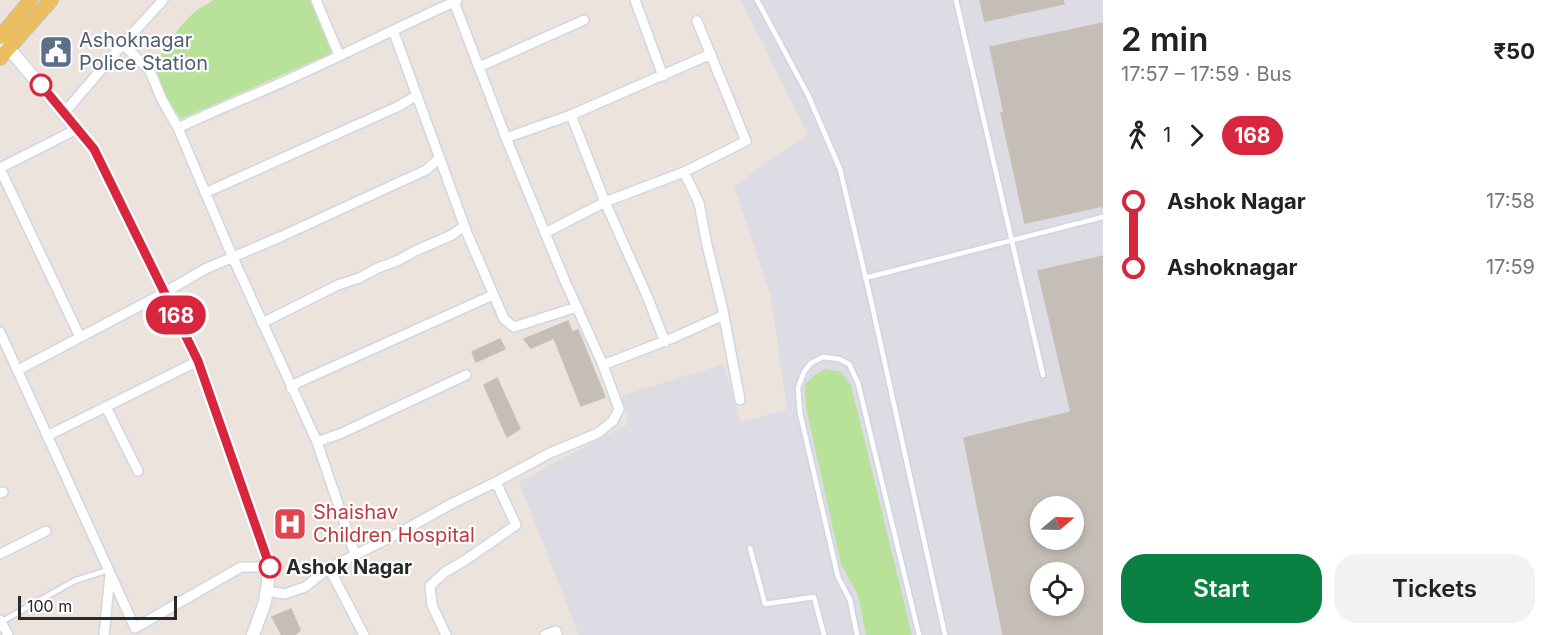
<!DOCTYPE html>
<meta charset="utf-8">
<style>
:root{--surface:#fff;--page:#f2f2f2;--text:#222;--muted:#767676;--accent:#0b8043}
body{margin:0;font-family:Inter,sans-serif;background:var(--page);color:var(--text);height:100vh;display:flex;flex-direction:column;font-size:22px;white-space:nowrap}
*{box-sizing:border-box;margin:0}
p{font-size:20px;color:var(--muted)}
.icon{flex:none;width:33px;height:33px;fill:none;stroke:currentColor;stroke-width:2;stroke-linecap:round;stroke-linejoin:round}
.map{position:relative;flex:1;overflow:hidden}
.panel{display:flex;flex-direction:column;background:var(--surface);width:450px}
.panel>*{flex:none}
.badge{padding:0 12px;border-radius:20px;font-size:21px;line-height:39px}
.needle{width:39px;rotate:71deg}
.buttons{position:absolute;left:1030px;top:496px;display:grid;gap:12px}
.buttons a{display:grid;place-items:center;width:54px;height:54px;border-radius:50%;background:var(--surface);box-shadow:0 3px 9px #0003;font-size:30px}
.scale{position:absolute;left:18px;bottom:15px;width:159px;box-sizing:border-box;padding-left:6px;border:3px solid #292929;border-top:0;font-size:16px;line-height:21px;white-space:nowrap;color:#292929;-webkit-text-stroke:4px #fff;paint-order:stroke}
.map>.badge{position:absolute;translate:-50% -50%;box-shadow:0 0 0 3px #fff}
.legs{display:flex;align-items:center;gap:9px;height:66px;padding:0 18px;font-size:20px}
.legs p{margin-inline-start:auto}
.overview{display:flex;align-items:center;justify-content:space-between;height:102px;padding:0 18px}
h1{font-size:33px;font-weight:600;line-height:45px}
.action{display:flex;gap:12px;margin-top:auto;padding:12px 18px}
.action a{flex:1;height:69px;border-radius:24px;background:var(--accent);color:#fff;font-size:24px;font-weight:600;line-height:69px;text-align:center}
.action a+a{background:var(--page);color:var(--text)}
ul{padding:0 18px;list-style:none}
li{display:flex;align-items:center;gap:21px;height:66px;font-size:22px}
li i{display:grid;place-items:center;width:9px;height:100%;margin:0 8px;background:currentColor}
li i::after{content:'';width:15px;height:15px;margin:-8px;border:4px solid;border-radius:50%;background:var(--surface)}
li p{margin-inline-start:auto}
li:first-child i{background:linear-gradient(#0000 50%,currentColor 0)}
li:last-child i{background:linear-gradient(currentColor 50%,#0000 0)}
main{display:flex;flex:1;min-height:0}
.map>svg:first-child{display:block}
.industrial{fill:#dddce4;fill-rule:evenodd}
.green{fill:#b8e199}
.building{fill:#c4beb7;stroke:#c7bfb5;stroke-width:1.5;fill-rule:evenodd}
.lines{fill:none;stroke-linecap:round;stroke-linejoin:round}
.lane-casing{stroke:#d1d6e2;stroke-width:8}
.street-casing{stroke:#d1d6e2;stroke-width:12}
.secondary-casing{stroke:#d1d6e2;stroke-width:15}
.primary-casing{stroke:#c3c3c3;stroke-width:16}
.lane{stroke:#fff;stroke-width:4.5}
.street{stroke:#fff;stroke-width:9}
.secondary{stroke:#fff;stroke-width:12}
.primary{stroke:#edbe5f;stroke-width:14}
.line-1-casing{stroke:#fff;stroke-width:14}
.line-1{stroke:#d7263d;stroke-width:9}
.stop-1-dot{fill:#fff;stroke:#d7263d;stroke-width:3}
.labels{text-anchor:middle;stroke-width:4.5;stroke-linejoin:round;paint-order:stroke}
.service-label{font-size:20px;fill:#4e5e75;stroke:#fff;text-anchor:start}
.health-label{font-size:20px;fill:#be3a42;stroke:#fff;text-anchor:start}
.stop-label{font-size:20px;font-weight:bold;fill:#292929;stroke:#fff;text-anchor:start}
</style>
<main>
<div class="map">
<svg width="1103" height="635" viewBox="0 0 1103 635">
<rect width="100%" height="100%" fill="#ebe3dc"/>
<path class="industrial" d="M741,0H1103V635H579L519,482L628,424L622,396L723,364L741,423L787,409L771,296L734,186L808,134ZM1041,507H1074V540H1041ZM1041,573H1074V606H1041Z"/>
<path class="green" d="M213,0H311L334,52L181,119L167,98L154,65C167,47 179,24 197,10C202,6 208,5 213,0Z
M825,369L841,372L851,385L912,635H866L858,595L841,564L806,408L805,384L814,376Z"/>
<path class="building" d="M980,0H1063L1064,4L985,21Z
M1103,23V206L1025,223L1001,113H1004L990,47Z
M1103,256V635H1003L964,438L1071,412L1038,271ZM1041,507H1074V540H1041ZM1041,573H1074V606H1041Z
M568,321L572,332L578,330L605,397L581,406L554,338L531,348L524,339Z
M500,339L505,349L476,362L472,352Z
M497,378L520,429L507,437L484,385Z
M294,516L298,527L284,532L281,521Z
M291,609L300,630L295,635H282L272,617Z"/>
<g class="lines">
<g class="lane-casing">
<path id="lane" d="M757,0L808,95L840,169L870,296L945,635
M956,0L1043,375
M865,278L1103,217
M750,548L765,604L814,597L824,635
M1,622L74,581L108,570
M857,635L850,600L838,577L800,413L798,388L804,372L811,363L823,357L839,359L849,364L858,383L919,635"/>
</g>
<g class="street-casing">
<path id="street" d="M316,0L339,55
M635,0L663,76
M457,1L454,2L506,138L545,233L605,202L647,296L665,342
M697,21L746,141L684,172L605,202L571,115L711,54
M393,30L467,233L504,319L514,327L577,307
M123,44L163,0
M479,67L584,20
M64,113L123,44L150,71L162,100L178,128C217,109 257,94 296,76C349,52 401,26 454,2
M178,128L233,258L317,442L355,554
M506,138L571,115
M0,168L77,129
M0,169L80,337
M684,172L699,203L707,245L722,306L740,400
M205,193L399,106L417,95
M545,233L565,281L603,365L675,337L724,315
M262,323L338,285L359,278L378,268L399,260L415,251L452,235L464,226
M0,332L135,628L241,567H270
M18,370L164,293L205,269L280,237L426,170L440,158
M291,388L297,383L493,295
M106,407L138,471
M47,436L198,361
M317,442L342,433L466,375
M0,493L3,492
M0,554L46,531
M329,568L364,635
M267,591L284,594L305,587L329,568L401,532L451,504L496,482L550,453L598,433L613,421L619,409L603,365
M0,620L8,635
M104,635L110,575
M446,635L432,605L430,586L445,572L464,561L516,525L496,482
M545,635L556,631L557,635"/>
</g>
<g class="secondary-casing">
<path id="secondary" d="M0,38L94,149L198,361L270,567L265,602L253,635"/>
</g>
<g class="primary-casing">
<path id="primary" d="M0,37L31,0
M0,58L51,0"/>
</g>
<use href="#lane" class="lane"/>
<use href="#street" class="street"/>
<use href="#secondary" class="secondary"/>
<use href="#primary" class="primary"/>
</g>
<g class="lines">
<g class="line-1-casing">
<path id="line-1" d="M41,85L94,149L198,361L270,567"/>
</g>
<use href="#line-1" class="line-1"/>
</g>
<defs>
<g id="civic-square" transform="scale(1.725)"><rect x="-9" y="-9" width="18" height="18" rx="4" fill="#5c6f8a" stroke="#fff"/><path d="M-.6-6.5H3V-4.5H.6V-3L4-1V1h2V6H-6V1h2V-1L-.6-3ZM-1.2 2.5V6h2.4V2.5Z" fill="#fff"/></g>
<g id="hospital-square" transform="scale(1.725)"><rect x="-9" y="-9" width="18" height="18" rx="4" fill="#e0444e" stroke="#fff"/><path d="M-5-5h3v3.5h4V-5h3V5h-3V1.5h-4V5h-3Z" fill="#fff"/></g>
</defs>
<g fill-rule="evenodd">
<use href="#civic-square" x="56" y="52"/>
<use href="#hospital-square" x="290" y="524"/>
</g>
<g class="stop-1-dot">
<circle cx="41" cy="85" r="10"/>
<circle cx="270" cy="567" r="10"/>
</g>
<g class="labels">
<g class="service-label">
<text x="79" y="47">Ashoknagar<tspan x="79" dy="23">Police Station</tspan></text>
</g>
<g class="health-label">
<text x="313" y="519">Shaishav<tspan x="313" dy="23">Children Hospital</tspan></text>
</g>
<g class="stop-label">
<text x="286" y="574">Ashok Nagar</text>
</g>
</g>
</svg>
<div class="buttons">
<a><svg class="needle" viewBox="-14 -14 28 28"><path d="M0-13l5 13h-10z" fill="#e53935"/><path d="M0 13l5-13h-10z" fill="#767676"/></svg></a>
<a><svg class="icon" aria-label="locate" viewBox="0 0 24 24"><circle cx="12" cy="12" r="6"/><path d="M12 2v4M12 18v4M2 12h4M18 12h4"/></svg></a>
</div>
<div class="scale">100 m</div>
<b class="badge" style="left:176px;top:315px;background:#d7263d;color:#fff">168</b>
</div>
<section class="panel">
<div class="overview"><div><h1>2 min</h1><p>17:57 – 17:59 · Bus</p></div><b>₹50</b></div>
<div class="legs"><svg class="icon" aria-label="walk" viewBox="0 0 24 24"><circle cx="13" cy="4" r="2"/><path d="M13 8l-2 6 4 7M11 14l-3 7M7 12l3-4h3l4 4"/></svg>1<svg class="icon" aria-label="forward" viewBox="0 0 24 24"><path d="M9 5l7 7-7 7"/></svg><b class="badge" style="background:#d7263d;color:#fff">168</b></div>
<ul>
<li><i style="color:#d7263d"></i><b>Ashok Nagar</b><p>17:58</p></li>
<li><i style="color:#d7263d"></i><b>Ashoknagar</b><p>17:59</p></li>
</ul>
<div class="action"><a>Start</a><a>Tickets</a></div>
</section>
</main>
